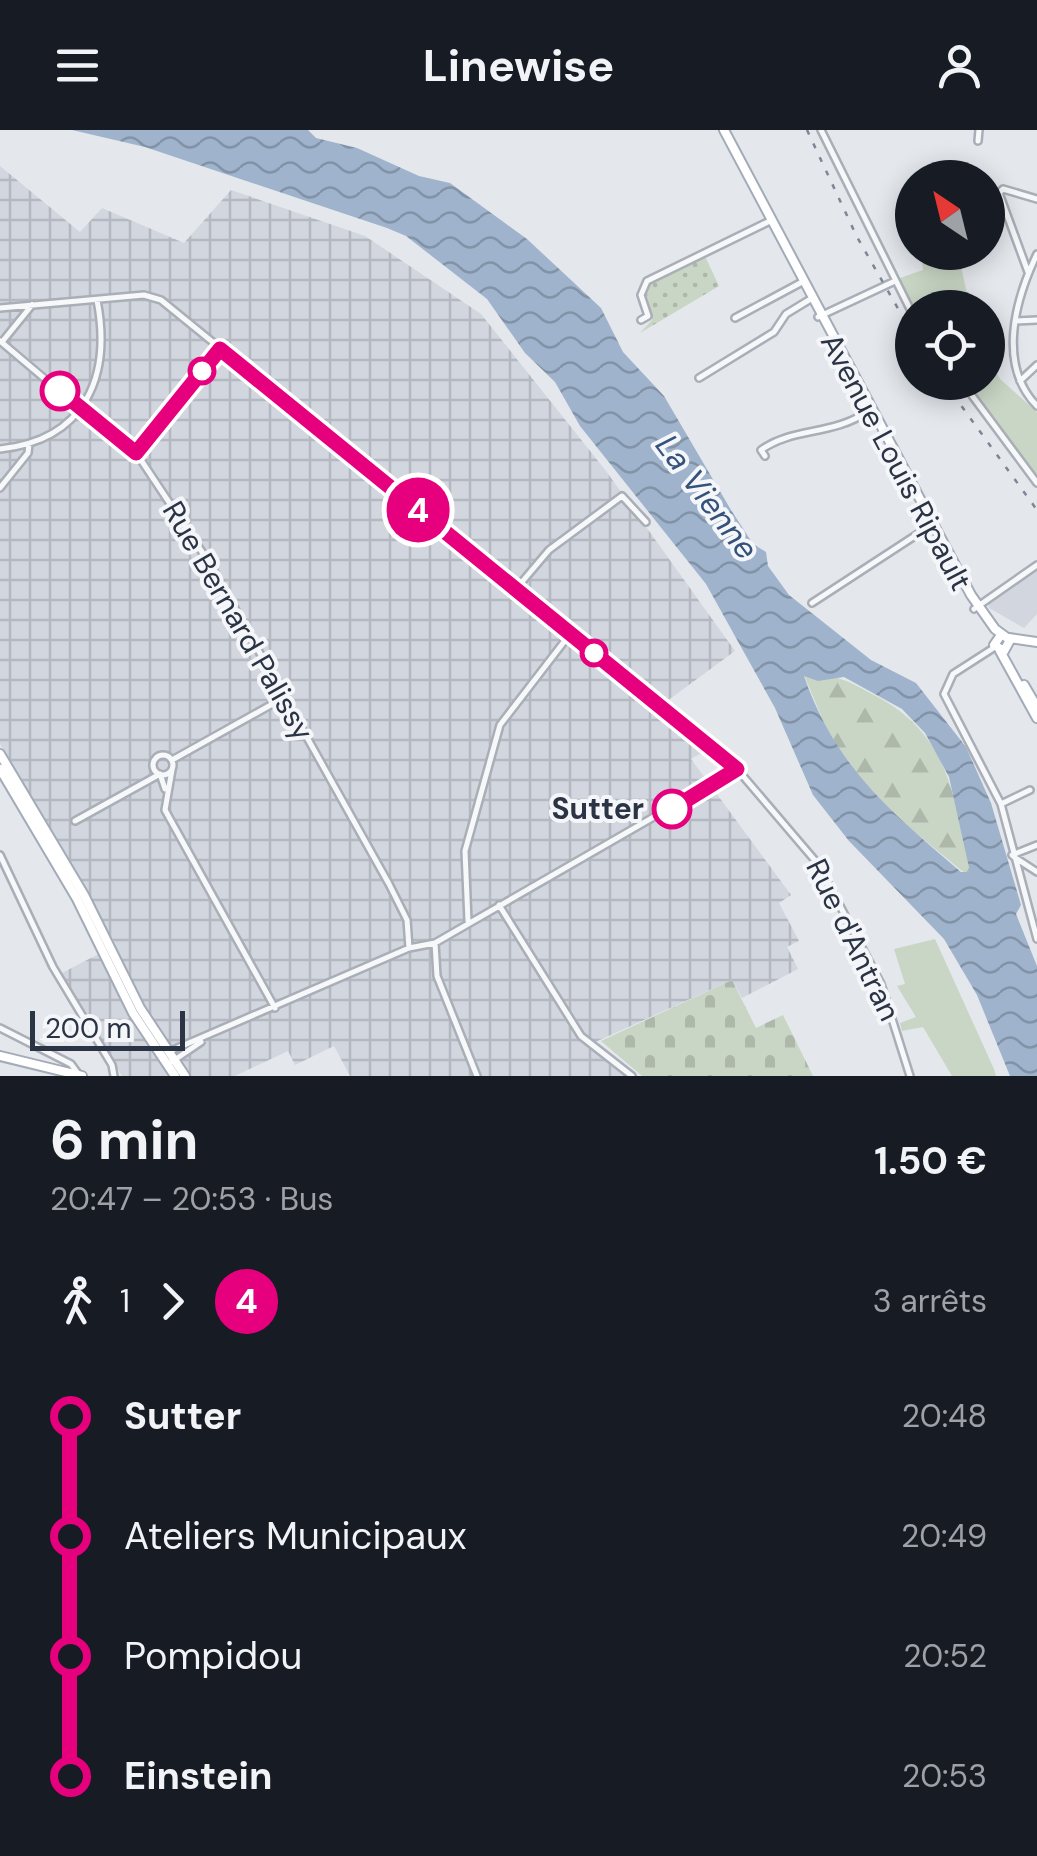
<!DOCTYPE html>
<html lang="fr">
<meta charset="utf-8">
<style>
:root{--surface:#171b24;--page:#242831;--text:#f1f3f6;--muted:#9ea1a6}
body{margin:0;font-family:"DM Sans",sans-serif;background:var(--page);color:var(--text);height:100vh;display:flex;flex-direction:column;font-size:38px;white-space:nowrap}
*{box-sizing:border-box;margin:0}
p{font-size:32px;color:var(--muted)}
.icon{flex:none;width:55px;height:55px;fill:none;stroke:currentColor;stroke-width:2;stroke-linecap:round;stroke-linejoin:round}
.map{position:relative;height:946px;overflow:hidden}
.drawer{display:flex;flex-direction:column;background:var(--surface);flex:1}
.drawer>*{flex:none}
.badge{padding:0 20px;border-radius:32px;font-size:35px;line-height:65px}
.needle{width:65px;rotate:325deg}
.fabs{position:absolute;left:895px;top:30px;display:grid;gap:20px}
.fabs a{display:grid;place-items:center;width:110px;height:110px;border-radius:50%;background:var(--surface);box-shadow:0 5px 25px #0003;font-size:50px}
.scale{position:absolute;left:30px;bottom:25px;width:155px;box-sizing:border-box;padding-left:10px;border:5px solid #2b3445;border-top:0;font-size:28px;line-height:35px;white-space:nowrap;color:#2b3445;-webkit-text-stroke:8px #f4f6f9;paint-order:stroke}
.map>.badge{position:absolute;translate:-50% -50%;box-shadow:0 0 0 5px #fff}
.legs{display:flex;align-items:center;gap:15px;height:110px;padding:0 50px;font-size:32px}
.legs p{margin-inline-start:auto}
.headline{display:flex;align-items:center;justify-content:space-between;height:170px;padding:0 50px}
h1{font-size:55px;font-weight:700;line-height:75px}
ul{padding:0 50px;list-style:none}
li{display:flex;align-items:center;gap:35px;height:120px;font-size:38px}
li i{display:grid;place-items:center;width:15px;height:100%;margin:0 12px;background:currentColor}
li i::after{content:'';width:25px;height:25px;margin:-12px;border:8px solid;border-radius:50%;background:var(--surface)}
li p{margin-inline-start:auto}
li:first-child i{background:linear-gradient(#0000 50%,currentColor 0)}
li:last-child i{background:linear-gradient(currentColor 50%,#0000 0)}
header{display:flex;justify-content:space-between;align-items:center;height:130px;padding:0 50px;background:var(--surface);font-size:45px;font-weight:700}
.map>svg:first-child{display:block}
.built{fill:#d2d6de}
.industrial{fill:url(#industrial-grid)}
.grass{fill:url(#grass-dots)}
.forest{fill:url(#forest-firs)}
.cemetery{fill:url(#cemetery-stones)}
.park{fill:#c9d6c5}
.water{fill:url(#water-waves);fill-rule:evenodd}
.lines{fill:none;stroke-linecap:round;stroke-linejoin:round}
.minor-casing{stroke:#a9aeb7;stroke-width:10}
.major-casing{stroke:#a3abb8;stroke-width:12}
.minor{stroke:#f7f8fa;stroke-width:5}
.major{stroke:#fff;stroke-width:8}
.rail{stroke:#7d8696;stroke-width:2.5;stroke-dasharray:5 10;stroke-linecap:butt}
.line-1-casing{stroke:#fff;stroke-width:22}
.line-1{stroke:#e6007e;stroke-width:15}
.stop-1-dot{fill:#fff;stroke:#e6007e;stroke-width:5}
.labels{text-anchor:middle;stroke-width:8;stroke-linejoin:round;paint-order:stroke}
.street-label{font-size:30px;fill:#2b3445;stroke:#f4f6f9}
.stop-label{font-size:30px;font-weight:bold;fill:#2b3445;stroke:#f4f6f9;text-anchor:end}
.water-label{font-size:32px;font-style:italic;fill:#34527a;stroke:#f4f6f9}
</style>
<header><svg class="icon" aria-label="menu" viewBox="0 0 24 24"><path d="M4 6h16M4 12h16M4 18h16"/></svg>Linewise<svg class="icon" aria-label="person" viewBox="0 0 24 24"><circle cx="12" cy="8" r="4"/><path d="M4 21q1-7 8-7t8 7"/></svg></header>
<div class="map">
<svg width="1037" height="946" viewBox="0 0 1037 946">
<defs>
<pattern id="industrial-grid" width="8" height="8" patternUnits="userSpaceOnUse" patternTransform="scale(2.5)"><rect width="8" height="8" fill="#d2d6de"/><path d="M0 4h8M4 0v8" fill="none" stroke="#b4b8c0"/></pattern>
<pattern id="grass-dots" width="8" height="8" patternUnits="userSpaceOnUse" patternTransform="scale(2.5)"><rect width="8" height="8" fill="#c9d6c5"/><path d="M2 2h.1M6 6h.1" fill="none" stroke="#adb8ab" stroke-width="1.8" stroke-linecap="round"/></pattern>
<pattern id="forest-firs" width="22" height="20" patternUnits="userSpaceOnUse" patternTransform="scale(2.5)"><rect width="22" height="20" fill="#c9d6c5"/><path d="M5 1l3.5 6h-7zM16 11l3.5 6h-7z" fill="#adb8ab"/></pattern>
<pattern id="cemetery-stones" width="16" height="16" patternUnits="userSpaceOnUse" patternTransform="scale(2.5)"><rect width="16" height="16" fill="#c9d6c5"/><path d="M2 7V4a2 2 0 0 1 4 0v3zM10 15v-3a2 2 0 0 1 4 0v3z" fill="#adb8ab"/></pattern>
<pattern id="water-waves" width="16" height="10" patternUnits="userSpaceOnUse" patternTransform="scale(2.5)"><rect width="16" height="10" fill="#9fb4cc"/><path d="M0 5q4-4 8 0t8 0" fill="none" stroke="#8293a7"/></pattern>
</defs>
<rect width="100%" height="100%" fill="#e4e7ec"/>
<path class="built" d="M1037,437V484L1024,498L989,478V472Z"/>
<path class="industrial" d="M0,36L80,102L102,78L184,113L231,60L365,106L481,184L606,341L735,521L663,574L707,620L691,629L791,765L779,773L799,811L787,817L798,839L742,868L732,850L591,914L634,946H350L334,916L295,935L288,921L235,946H122L60,844L116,815L0,614Z"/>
<path class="grass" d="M704,124L719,156L640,203L652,190L645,170L648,155Z"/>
<path class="forest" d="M804,545C839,545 846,550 876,566C950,605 953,666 971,741L967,745L878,672L832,612Z"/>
<path class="cemetery" d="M732,850L756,898L783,885L813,946H642L601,911Z"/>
<path class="park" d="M921,123H958L970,177L912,178L897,149L923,140Z
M988,226L1000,249L1037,282V345L967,253L988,252Z
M935,809L994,939L996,946H952L923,897L902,901L900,893L916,887L897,856L905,854L894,819Z"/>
<path class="water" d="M72,0H308L316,8L357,18L419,46L450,53L527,109L601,178L623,222L664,266L731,380L753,414L766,422L768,436L789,465L871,530L916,553L966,617L991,673L1021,775L1016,784L1037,836V946H1010L977,865L944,809L849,711L813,665L775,578L706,454L580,296L555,252L525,223L487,169L406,106L387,98L145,17ZM804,546L818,551L844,547L902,579L925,603L949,647L970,742H961C890,681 836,638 804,546Z"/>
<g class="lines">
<g class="minor-casing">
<path id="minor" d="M821,0L912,183
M978,11L979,0
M1037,124C1015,170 997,235 1037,276
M1028,142L999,63L1003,59L1037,69
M0,178L144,165L161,170L737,639L818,734L881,854L910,946
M818,187L895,151
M735,188L804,151
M641,190L648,186L641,165L647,151L772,90
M1016,191L1037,190
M0,211L141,330L210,434L389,754L407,790L409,818
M2,212L32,175
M699,248L774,202L786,184L809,170
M1020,251L1037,235
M962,252L1037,353
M0,319C85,310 112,247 97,170
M136,323L220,219
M765,326L761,320C793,297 831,306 867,282
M0,358L28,323L29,314
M516,459L549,420L622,366L646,392
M812,473L930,396
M974,479L1037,435
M995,517L953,544L944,564L1001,674L1037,809
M153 635a10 10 0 1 1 20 0a10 10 0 1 1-20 0Z
M172,630L285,567
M172,640L165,680L275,878
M1001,674L1030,660
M75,691L160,644L165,659
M0,725L53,837L112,935L114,946
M1012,725L1037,715
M1014,727L1037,742
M499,775L581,906L632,946
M468,791L465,721L500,595L570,504
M435,813L437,846L477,946
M0,898L71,934L79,945
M168,922L409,818L435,813L737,639
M167,935L201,912"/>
</g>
<g class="major-casing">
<path id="major" d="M724,0L971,465L995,499L1010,510L1004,521L994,515L1001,505
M838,225L871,288
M1009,508L1037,512
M1000,521L1037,588
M1024,555L1037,577
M0,624L84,765L140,878L185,946
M0,639L77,769L133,883L175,946
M0,926L82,946"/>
</g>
<use href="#minor" class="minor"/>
<use href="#major" class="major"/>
<path class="rail" d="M807,0L857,107L912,203
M944,252L1037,380"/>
</g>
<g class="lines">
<g class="line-1-casing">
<path id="line-1" d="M60,261L136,323L220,219L737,639L672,679"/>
</g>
<use href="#line-1" class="line-1"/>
</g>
<g class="stop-1-dot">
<circle cx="202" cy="241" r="12"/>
<circle cx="60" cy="261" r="18"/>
<circle cx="594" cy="523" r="12"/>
<circle cx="672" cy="679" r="18"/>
</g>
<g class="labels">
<g class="street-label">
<text transform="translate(896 332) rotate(62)" y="10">Avenue Louis Ripault</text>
<text transform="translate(238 491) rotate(60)" y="10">Rue Bernard Palissy</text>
<text transform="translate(853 810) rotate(64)" y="10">Rue d'Antran</text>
</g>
<g class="stop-label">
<text x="644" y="689">Sutter</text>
</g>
<g class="water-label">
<text transform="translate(707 367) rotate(53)" y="11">La Vienne</text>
</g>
</g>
</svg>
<div class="fabs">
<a><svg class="needle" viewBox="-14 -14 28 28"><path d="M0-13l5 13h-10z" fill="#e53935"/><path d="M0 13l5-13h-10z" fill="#9ea1a6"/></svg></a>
<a><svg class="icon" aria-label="locate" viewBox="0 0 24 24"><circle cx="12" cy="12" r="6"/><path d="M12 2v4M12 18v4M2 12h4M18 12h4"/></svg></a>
</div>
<div class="scale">200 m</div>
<b class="badge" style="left:418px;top:380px;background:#e6007e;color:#fff">4</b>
</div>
<section class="drawer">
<div class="headline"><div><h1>6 min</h1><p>20:47 – 20:53 · Bus</p></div><b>1.50 €</b></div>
<div class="legs"><svg class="icon" aria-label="walk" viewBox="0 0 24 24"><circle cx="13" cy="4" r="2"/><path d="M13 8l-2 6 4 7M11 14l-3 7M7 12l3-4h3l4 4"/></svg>1<svg class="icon" aria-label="forward" viewBox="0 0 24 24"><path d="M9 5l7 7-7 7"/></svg><b class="badge" style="background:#e6007e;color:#fff">4</b><p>3 arrêts</p></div>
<ul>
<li><i style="color:#e6007e"></i><b>Sutter</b><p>20:48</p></li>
<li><i style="color:#e6007e"></i><span>Ateliers Municipaux</span><p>20:49</p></li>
<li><i style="color:#e6007e"></i><span>Pompidou</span><p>20:52</p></li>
<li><i style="color:#e6007e"></i><b>Einstein</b><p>20:53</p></li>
</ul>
</section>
